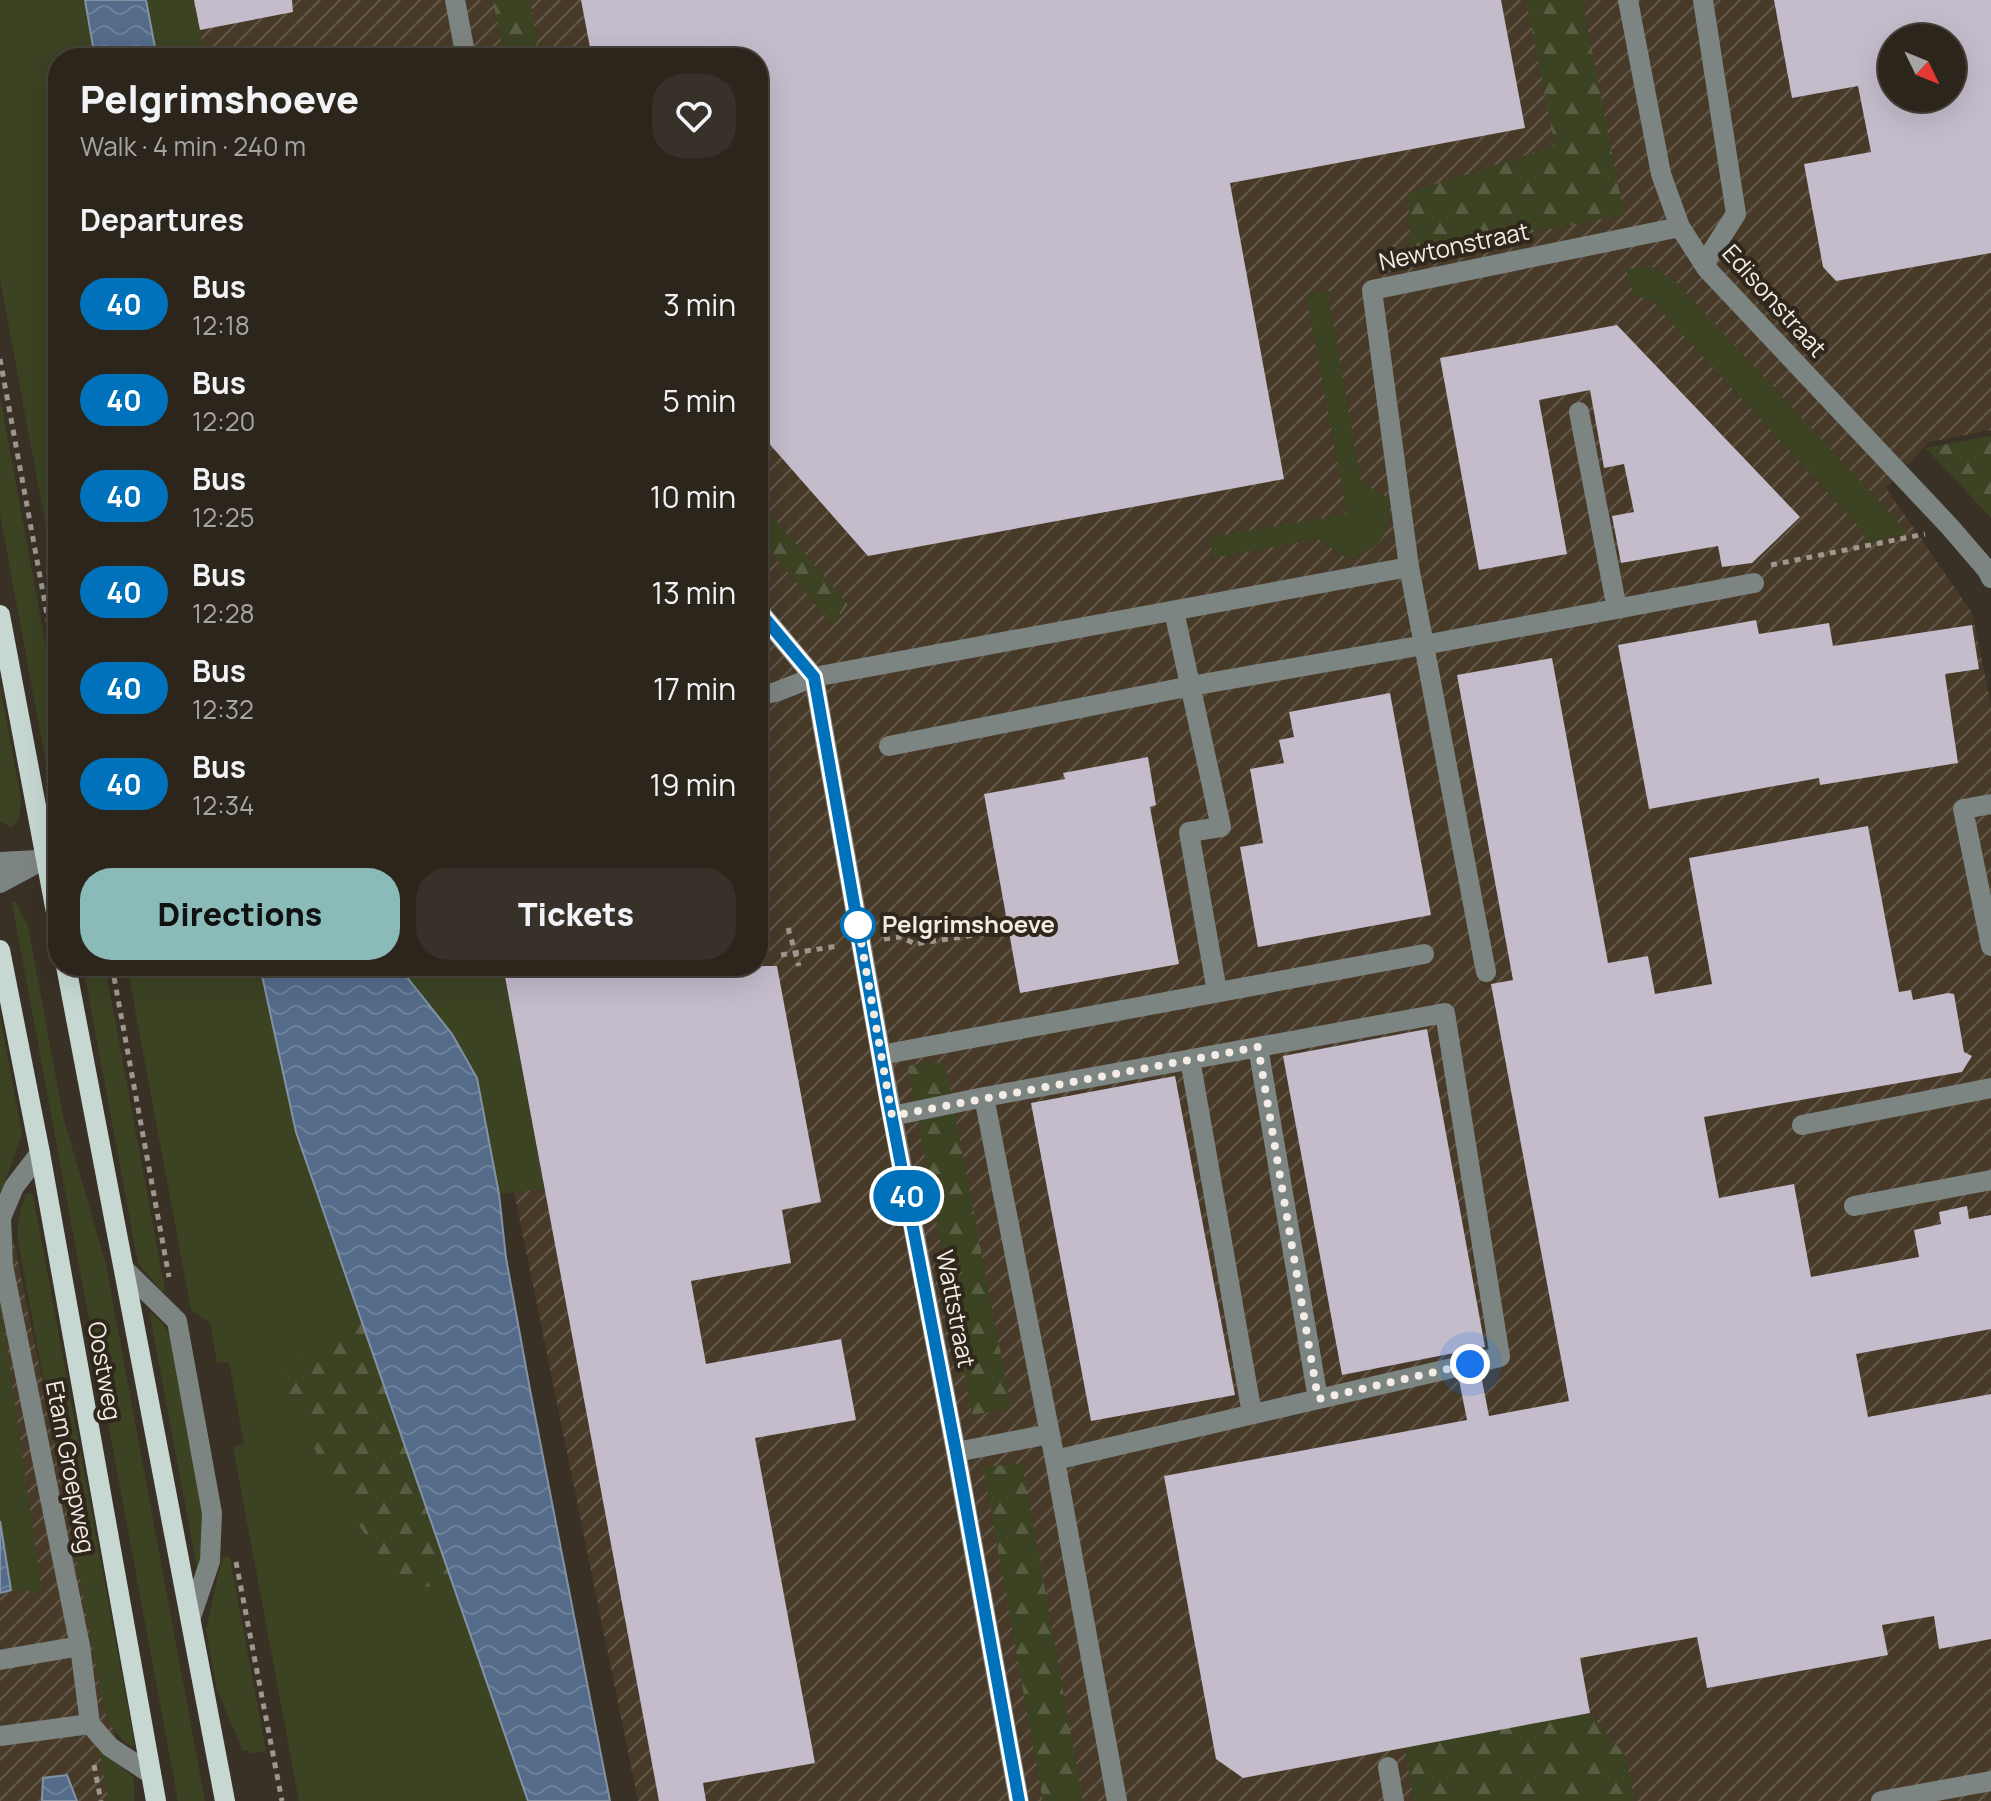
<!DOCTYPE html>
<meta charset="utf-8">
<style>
:root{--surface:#2b251c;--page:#373129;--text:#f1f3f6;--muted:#a6a5a3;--line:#47423b;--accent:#8bbbb9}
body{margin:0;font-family:Manrope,sans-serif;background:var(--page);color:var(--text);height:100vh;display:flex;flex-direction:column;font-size:30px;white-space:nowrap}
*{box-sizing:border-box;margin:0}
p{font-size:26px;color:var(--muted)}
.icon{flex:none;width:44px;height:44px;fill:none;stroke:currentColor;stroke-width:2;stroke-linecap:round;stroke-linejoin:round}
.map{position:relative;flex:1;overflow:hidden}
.panel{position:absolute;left:48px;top:48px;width:720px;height:928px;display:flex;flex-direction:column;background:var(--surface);border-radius:32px;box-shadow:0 8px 32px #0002,0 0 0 2px var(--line)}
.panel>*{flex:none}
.badge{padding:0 16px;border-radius:26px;font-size:28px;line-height:52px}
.needle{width:52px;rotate:133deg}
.tools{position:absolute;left:1878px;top:24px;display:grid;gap:16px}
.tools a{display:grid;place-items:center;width:88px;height:88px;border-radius:50%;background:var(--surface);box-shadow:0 8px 32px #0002,0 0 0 2px var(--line);font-size:40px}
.you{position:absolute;width:40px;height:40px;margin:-20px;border:6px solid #fff;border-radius:50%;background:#1a73e8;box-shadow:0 0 0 12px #1a73e833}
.map>.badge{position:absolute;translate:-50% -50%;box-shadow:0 0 0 4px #fff}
h2{padding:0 32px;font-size:30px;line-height:72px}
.round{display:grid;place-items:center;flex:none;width:84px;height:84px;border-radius:32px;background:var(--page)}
.summary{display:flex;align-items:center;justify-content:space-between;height:136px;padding:0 32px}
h1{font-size:38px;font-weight:800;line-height:60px}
.action{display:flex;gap:16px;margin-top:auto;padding:16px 32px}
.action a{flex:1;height:92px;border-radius:32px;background:var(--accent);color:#111;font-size:32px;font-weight:800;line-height:92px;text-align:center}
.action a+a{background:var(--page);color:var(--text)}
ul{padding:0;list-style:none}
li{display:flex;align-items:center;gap:24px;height:96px;padding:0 32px}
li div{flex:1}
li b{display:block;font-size:30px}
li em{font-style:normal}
li .badge{min-width:88px;font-weight:700;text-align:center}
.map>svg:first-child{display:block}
.industrial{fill:url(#industrial-furrows);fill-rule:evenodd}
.grass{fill:#3c4323}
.forest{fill:url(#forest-firs)}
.water{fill:url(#water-waves);stroke:#8392a5;stroke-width:2}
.building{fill:#c4bbcb;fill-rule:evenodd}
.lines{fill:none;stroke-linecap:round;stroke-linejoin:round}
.path{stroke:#9e978e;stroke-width:5;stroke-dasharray:6 6;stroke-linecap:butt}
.minor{stroke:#7d8583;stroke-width:20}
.major{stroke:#c7d8d3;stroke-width:20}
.line-casing{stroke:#fff;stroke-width:18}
.line{stroke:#0072bc;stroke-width:12}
.walk{stroke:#f2ece5;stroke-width:8;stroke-dasharray:0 14.4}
.stop-dot{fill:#fff;stroke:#0072bc;stroke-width:4}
.labels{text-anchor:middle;stroke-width:8;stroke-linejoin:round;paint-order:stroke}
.street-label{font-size:24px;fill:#f2ece5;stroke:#2f271c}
.stop-label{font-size:24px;font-weight:bold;fill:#f2ece5;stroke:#2f271c;text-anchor:start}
</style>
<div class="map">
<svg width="1991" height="1801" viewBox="0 0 1991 1801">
<defs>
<pattern id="industrial-furrows" width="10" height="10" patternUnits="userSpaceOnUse" patternTransform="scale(2)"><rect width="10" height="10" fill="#473a29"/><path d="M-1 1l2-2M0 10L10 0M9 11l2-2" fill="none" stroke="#625748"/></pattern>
<pattern id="forest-firs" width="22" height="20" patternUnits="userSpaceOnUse" patternTransform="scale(2)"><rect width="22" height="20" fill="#3c4323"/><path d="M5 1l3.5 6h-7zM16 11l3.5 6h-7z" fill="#595e43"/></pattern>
<pattern id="water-waves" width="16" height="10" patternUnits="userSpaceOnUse" patternTransform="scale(2)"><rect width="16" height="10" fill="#546c8a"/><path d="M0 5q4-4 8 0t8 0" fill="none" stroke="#6d819a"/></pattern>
</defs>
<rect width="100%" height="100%" fill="#393125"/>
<path class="industrial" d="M161,0H1991V430L1929,442L1886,488L1972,613L1991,704V1801H638L468,966H758V58H173ZM1892,38H1952V98H1892Z
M0,1175L129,1801H0Z"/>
<path class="grass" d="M0,0H85L95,58H58V592L0,279Z
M146,0H193L205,58H157Z
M1651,266L1675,281L1908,533L1862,544L1865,533L1652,301L1633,294L1626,269Z
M1333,291L1329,299L1361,482L1389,499C1392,533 1382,549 1348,559L1318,539L1213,558L1209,537L1347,514L1306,294Z
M0,397L58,711V829L0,514Z
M0,686L21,799C20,810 21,821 11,827L0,821Z
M15,901L28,926L63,1116L106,1265L205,1801H178L12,903Z
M83,966H105L165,1290L162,1292L138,1263Z
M127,966H260L296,1132L528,1801H299L233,1447L244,1444L229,1362L217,1363L210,1323L191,1310Z
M398,966H503L544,1189L499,1194L477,1078L452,1034Z
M0,1016L22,1134L0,1197Z
M31,1193L33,1195L135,1747C119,1741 110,1726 104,1710L18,1240C17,1224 20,1209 26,1194Z
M0,1300L42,1592L11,1590L0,1521Z
M149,1311L163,1324L170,1335L205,1510L199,1567L197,1568Z
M226,1556L230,1558L266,1751L249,1754L248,1750L243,1751L217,1689L206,1630L222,1558Z
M99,1748L134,1778V1801H109Z"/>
<path class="forest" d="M493,0H530L540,58H504Z
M1526,0H1582L1624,215L1411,255L1408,193L1555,146Z
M1991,436V518L1926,448Z
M758,500L848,604L833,625L758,537Z
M936,1061L947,1072L1011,1408L972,1415L908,1066Z
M359,1315L451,1580L419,1589L387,1566L360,1527L283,1395L280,1369Z
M1022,1463L1083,1801H1043L983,1467Z
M1588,1711L1626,1757L1635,1801H1414L1404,1746Z"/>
<path class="water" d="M85,0H146L157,58H95Z
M260,966H398L452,1034L477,1078L499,1194L506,1258L531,1395L610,1801H528L296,1132Z
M0,1521L11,1590L0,1593Z
M67,1775L77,1801H42L43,1778Z"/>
<path class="building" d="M194,0H292L293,12L200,30Z
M581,0H1501L1525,128L1230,183L1284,479L868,556L758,431V58H592Z
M1774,0H1991V253L1836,281L1823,267L1804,164L1871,152L1858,86L1792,98ZM1892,38H1952V98H1892Z
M1617,325L1800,517L1752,563L1722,567L1718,546L1621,563L1612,516L1634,512L1624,464L1604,468L1590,390L1539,400L1567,554L1479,570L1440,358Z
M1756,620L1759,634L1829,623L1833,646L1972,625L1979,669L1945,674L1958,763L1820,785L1819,778L1649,809L1618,645Z
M1552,658L1608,963L1648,956L1655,994L1712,984L1689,858L1868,826L1899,992L1911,990L1913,1000L1948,993L1954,994L1964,1052L1972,1056L1962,1072L1704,1117L1719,1198L1794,1184L1811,1277L1919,1257L1914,1230L1941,1224L1939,1212L1967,1206L1969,1219L1991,1215V1329L1856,1354L1868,1417L1991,1394V1639L1939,1649L1934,1616L1882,1625L1888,1655L1707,1688L1697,1637L1580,1658L1590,1713L1243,1778L1216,1759L1164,1476L1467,1420L1459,1380L1481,1375L1489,1416L1569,1401L1491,984L1513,980L1457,675Z
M1390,693L1431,915L1258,947L1240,847L1263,843L1250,769L1284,763L1279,740L1294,737L1289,712Z
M1148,757L1156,805L1150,807L1179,964L1020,993L984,794L1065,779L1063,773Z
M503,966H777L821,1202L782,1210L791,1263L691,1281L706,1364L841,1339L856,1420L755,1438L815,1763L703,1783L706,1801H659Z
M1427,1029L1485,1347L1342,1375L1283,1056Z
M1175,1076L1235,1395L1091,1421L1031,1103Z"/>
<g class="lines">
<path class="path" d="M0,359L58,674
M1771,565L1925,534
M788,928L799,966
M884,939L901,937L915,944L988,933
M781,955L838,946
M112,966L169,1277
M236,1562L282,1801
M94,1765L101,1801"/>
<path class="minor" d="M455,0L466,58
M1628,0L1661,174L1680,227L1707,269L1950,527L1987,570L1991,578
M1703,0L1736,214L1704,264
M1680,227L1372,290L1409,567L1424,645L1754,583
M1579,412L1617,609
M758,610L814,677L885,1078L956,1452L1019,1801
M1174,611L1221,827L1189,832L1217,992
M758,695L776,692L814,677L1409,567
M889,746L1191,686L1424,645L1486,972
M1991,804L1963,809L1991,946
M0,862L37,860
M0,883L45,859
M1258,1047L1318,1399
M881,1055L1424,954
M1190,1059L1252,1414
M984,1097L1445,1013L1500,1357L1055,1460
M892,1116L984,1097L1055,1460L1117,1801
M1802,1125L1991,1088
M40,1153L14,1187L1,1218L3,1266L80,1646L90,1724L110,1747L151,1774
M1854,1206L1991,1180
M125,1270L177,1321L212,1513L210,1561L191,1617
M956,1452L1050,1434
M0,1660L80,1646
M0,1736L90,1724
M1388,1767L1394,1801
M1881,1801L1991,1781"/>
<path class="major" d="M0,615L58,923
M0,950L40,1153L156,1801
M66,966L225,1801"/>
</g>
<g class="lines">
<g class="line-casing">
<path id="line" d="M758,610L814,677L888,1097L956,1452L1019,1801"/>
</g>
<use href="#line" class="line"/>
<path class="walk" d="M858,925L856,913L892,1116L1258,1047L1318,1399L1470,1364"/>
</g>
<circle class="stop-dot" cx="858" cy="925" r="16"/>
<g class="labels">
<g class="street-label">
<text transform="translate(1454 247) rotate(-12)" y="8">Newtonstraat</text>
<text transform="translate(1774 301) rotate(48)" y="8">Edisonstraat</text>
<text transform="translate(955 1309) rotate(79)" y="8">Wattstraat</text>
<text transform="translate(104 1371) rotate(80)" y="8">Oostweg</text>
<text transform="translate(70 1467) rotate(79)" y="8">Etam Groepweg</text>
</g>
<g class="stop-label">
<text x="882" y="933">Pelgrimshoeve</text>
</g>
</g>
</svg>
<div class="tools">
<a><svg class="needle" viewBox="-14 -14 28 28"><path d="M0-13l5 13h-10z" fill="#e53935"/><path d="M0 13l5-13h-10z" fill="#a6a5a3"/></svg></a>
</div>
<div class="you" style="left:1470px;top:1364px"></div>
<b class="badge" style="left:907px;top:1196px;background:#0072bc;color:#fff">40</b>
<section class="panel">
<div class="summary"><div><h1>Pelgrimshoeve</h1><p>Walk · 4 min · 240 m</p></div><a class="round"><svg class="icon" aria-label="heart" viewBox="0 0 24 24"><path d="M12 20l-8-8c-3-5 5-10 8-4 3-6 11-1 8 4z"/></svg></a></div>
<h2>Departures</h2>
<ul>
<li><span class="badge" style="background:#0072bc;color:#fff">40</span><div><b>Bus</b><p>12:18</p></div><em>3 min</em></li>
<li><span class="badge" style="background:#0072bc;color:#fff">40</span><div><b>Bus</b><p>12:20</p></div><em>5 min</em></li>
<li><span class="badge" style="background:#0072bc;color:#fff">40</span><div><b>Bus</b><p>12:25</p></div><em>10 min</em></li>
<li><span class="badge" style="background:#0072bc;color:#fff">40</span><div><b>Bus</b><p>12:28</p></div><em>13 min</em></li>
<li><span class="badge" style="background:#0072bc;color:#fff">40</span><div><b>Bus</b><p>12:32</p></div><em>17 min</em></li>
<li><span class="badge" style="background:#0072bc;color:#fff">40</span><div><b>Bus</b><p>12:34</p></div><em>19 min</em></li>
</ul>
<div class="action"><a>Directions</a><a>Tickets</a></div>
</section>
</div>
